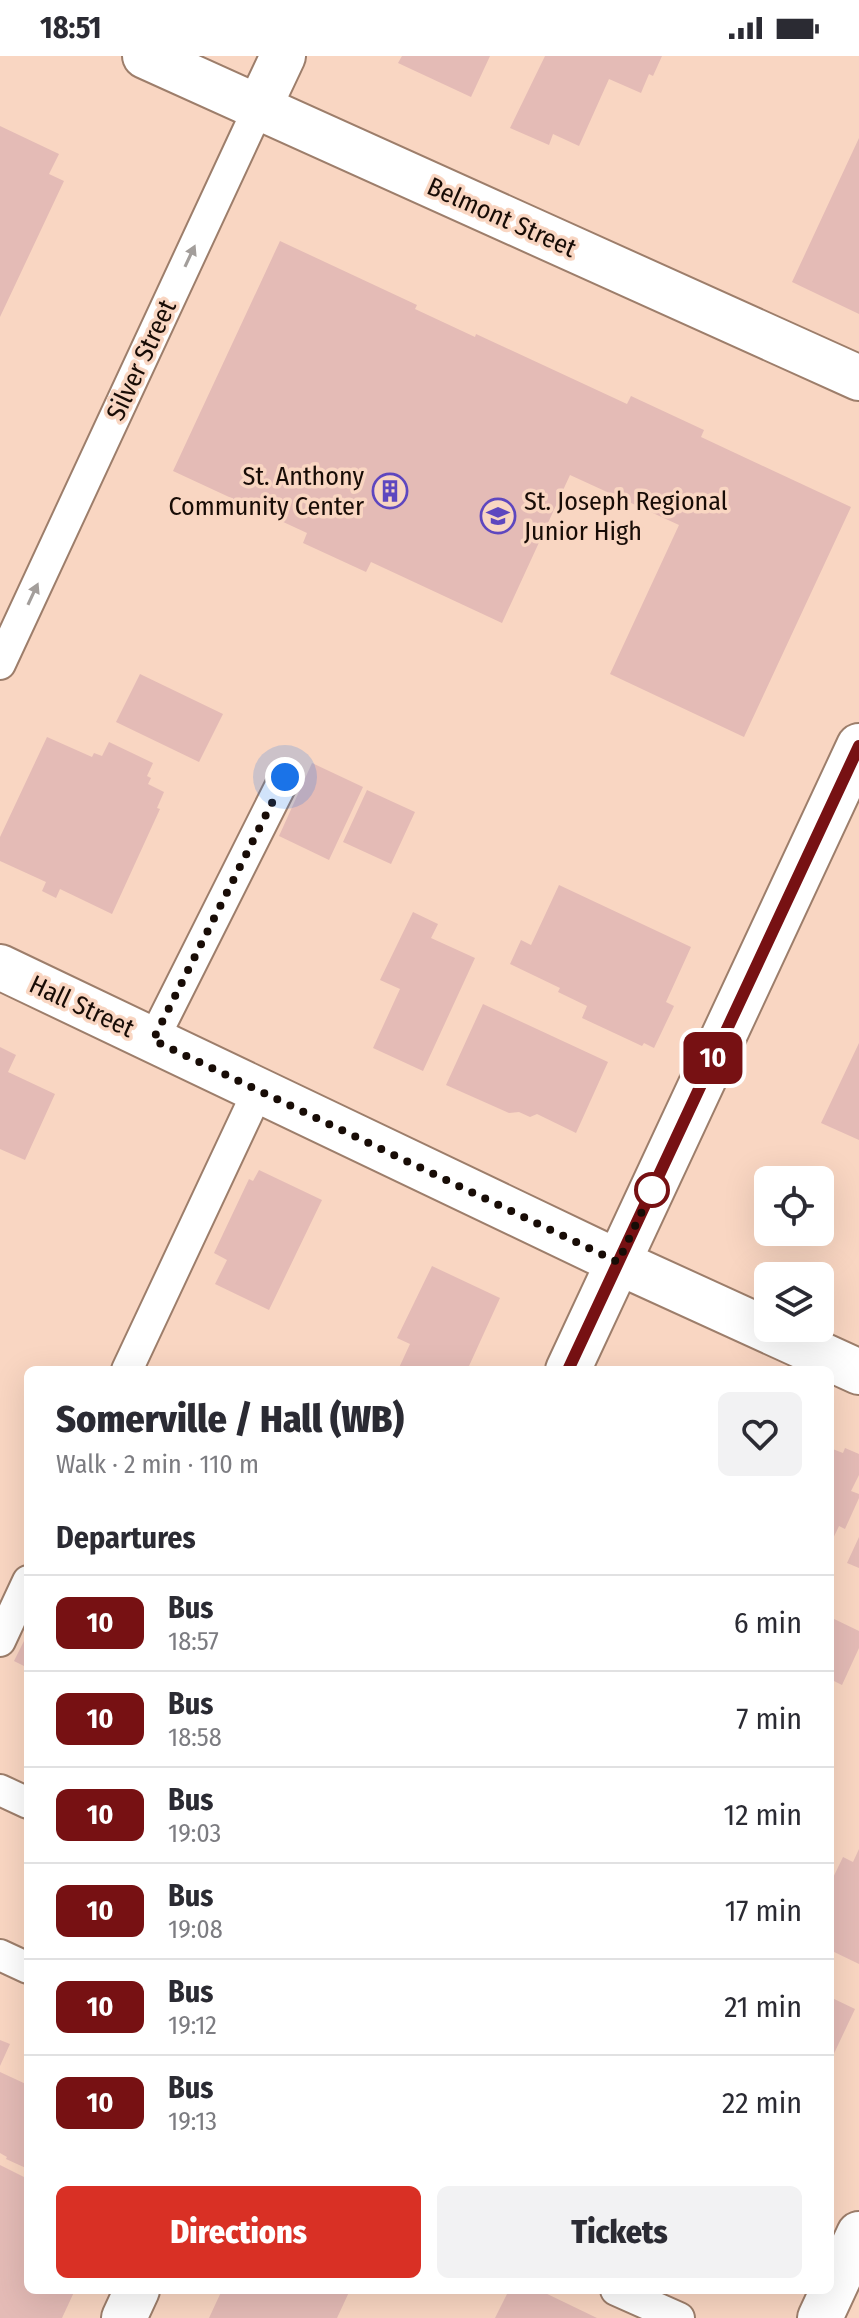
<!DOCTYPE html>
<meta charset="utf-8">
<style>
:root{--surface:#fff;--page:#f2f2f3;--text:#2b2b33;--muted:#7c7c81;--line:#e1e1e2;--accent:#d93025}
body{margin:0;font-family:"Fira Sans Condensed",sans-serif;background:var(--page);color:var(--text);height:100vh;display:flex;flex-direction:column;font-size:30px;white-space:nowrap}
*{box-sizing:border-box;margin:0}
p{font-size:26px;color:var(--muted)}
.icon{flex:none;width:44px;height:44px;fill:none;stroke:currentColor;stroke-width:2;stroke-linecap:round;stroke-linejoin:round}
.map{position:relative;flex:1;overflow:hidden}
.panel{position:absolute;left:24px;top:1310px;width:810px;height:928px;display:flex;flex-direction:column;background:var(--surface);border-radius:12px;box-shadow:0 8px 32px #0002}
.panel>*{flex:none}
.badge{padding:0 16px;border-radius:12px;font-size:28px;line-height:52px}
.fabs{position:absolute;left:754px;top:1110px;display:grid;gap:16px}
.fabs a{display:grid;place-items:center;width:80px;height:80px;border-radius:12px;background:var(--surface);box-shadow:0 8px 32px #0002;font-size:40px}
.you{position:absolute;width:40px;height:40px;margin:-20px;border:6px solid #fff;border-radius:50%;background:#1a73e8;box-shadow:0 0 0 12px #1a73e833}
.map>.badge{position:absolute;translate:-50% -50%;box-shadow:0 0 0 4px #fff}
h2{padding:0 32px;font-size:30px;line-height:72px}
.round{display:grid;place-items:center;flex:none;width:84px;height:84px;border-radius:12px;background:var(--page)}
.overview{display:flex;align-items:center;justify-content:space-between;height:136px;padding:0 32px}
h1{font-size:38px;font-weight:800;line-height:60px}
.cta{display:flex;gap:16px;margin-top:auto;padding:16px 32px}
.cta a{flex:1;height:92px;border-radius:12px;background:var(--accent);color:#fff;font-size:32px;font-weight:800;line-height:92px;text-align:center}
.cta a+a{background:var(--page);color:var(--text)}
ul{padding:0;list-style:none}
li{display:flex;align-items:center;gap:24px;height:96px;padding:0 32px;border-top:2px solid var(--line)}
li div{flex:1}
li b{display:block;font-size:30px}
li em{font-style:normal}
li .badge{min-width:88px;font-weight:700;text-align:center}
.status{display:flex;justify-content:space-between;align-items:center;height:56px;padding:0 40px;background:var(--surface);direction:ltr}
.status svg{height:22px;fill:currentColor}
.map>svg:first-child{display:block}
.building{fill:#e4bbb6}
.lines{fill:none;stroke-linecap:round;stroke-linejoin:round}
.service-casing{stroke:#9d7e6b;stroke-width:34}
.minor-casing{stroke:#9d7e6b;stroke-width:48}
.service{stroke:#fff;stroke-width:30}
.minor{stroke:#fff;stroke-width:44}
.oneway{fill:#a39e9b}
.line-casing{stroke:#fff;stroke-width:18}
.line{stroke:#771113;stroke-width:12}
.walk{stroke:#180c06;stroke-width:8;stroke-dasharray:0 14.4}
.stop-dot{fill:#fff;stroke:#771113;stroke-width:4}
.labels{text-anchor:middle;stroke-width:7;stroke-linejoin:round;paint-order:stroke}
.street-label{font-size:26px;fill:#180c06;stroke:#f9d6c2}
.poi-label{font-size:26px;fill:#180c06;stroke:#f9d6c2;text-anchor:end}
</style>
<div class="status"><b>18:51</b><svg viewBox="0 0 49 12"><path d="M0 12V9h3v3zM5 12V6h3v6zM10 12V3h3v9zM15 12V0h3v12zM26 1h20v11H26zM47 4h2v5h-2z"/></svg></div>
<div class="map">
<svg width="859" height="2262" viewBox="0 0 859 2262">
<rect width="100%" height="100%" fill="#f9d6c2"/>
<path class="building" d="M402,0H490L471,41L398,7Z
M545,0H662L653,20L649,18L641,37L609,23L579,90L553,78L549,89L510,72Z
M0,70L59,98L49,118L64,125L0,261Z
M859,82V258L792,226Z
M280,185L417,249L415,253L475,281L476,278L627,348L631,340L704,374L701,381L851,451L744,681L610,618L679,469L570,419L502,567L371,506L366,516L303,487L307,477L173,415Z
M140,618L223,658L199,706L116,666Z
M47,681L92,701L94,697L102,700L109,686L153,707L147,720L151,722L148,728L164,736L157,752L160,753L112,858L60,833L56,842L42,835L46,826L0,805V781Z
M312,707L363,731L329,804L279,780Z
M367,734L415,756L391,808L343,786Z
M559,829L691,891L666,946L674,950L654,992L644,987L642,990L582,962L587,950L558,936L560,932L510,908L521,884L531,889Z
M413,856L438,868L431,882L475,902L423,1015L373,992L400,933L380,924Z
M483,948L608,1006L576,1077L537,1058L530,1061L519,1056L509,1057L446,1029Z
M859,987V1084L821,1067Z
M0,991L16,999L8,1016L55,1038L25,1104L0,1093Z
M259,1114L322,1144L269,1254L215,1228L227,1204L214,1197L249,1123L253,1125Z
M432,1210L500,1242L469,1310L476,1314H398L410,1288L397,1282Z
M830,1392L843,1397L845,1392L859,1398V1419L851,1435L859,1438V1442L845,1473L839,1470L830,1489Z
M859,1481V1512L847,1507Z
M830,1561L859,1575V1592L842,1629L830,1623Z
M28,1577V1612L14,1605Z
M859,1793V1908L830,1894V1828L843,1801L853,1806Z
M830,1941L855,1953L830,2006Z
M0,1984L10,1988L0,2010Z
M0,2016L28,2029V2113L6,2103L7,2101L0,2097Z
M0,2109L28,2123V2234H75L62,2262H0Z
M222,2234H350L337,2262H209Z
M509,2234H539L597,2262H495Z"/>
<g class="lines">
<g class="service-casing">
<path id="service" d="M0,608L258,53
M153,984L285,721
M127,1314L258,1035
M0,1585L28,1525
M0,1734L28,1747
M0,1899L28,1912
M616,2234L679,2262"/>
</g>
<g class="minor-casing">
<path id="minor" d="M145,0L859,322
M258,53L283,0
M0,911L618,1206L859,1316
M568,1314L859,690
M124,2262L137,2234
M820,2262L859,2178"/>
</g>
<use href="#service" class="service"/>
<use href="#minor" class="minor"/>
</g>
<defs><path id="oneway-solid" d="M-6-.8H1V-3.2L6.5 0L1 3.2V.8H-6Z" transform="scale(2)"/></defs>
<g class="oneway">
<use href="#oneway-solid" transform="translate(190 200) rotate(-65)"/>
<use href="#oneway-solid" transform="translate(33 538) rotate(-65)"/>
</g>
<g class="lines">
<g class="line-casing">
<path id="line" d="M568,1314L859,690"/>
</g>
<use href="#line" class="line"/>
<path class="walk" d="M285,721L153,984L618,1206L655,1128L652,1134"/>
</g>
<defs>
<g id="building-ring" transform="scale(1.8)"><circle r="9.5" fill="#f9d6c2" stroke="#5e47bf" stroke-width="1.5"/><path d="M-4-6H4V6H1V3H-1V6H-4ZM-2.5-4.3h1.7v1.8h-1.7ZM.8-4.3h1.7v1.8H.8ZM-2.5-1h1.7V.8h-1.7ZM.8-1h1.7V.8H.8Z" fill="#5e47bf"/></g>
<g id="school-ring" transform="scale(1.8)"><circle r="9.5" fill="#f9d6c2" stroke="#5e47bf" stroke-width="1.5"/><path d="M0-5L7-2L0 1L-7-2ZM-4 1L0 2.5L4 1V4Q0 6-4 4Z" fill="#5e47bf"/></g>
</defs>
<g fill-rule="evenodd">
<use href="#building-ring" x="390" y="435"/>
<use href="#school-ring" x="498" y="460"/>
</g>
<circle class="stop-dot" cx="652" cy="1134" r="16"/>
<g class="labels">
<g class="street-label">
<text transform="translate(502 161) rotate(24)" y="9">Belmont Street</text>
<text transform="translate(141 304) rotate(-65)" y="9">Silver Street</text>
<text transform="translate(82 950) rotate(25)" y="9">Hall Street</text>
</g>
<g class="poi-label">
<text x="364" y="429">St. Anthony<tspan x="364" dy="30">Community Center</tspan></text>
<text x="524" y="454" text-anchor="start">St. Joseph Regional<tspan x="524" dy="30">Junior High</tspan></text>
</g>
</g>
</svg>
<div class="fabs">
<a><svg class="icon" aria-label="locate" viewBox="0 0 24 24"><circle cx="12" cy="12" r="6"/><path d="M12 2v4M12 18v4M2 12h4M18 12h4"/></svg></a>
<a><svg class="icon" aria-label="layers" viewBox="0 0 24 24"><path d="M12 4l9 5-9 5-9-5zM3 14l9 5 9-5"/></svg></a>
</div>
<div class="you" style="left:285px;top:721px"></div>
<b class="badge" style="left:713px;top:1002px;background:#771113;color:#fff">10</b>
<section class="panel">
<div class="overview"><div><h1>Somerville / Hall (WB)</h1><p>Walk · 2 min · 110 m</p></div><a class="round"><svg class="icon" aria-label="heart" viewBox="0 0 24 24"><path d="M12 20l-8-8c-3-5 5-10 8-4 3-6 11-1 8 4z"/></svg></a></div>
<h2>Departures</h2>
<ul>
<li><span class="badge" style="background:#771113;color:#fff">10</span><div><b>Bus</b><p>18:57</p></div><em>6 min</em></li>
<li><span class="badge" style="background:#771113;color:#fff">10</span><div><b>Bus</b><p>18:58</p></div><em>7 min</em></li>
<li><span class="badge" style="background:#771113;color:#fff">10</span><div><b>Bus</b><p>19:03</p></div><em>12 min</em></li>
<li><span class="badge" style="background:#771113;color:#fff">10</span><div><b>Bus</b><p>19:08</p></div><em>17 min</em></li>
<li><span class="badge" style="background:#771113;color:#fff">10</span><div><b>Bus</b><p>19:12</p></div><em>21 min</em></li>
<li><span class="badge" style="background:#771113;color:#fff">10</span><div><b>Bus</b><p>19:13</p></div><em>22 min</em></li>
</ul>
<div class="cta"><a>Directions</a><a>Tickets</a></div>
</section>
</div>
